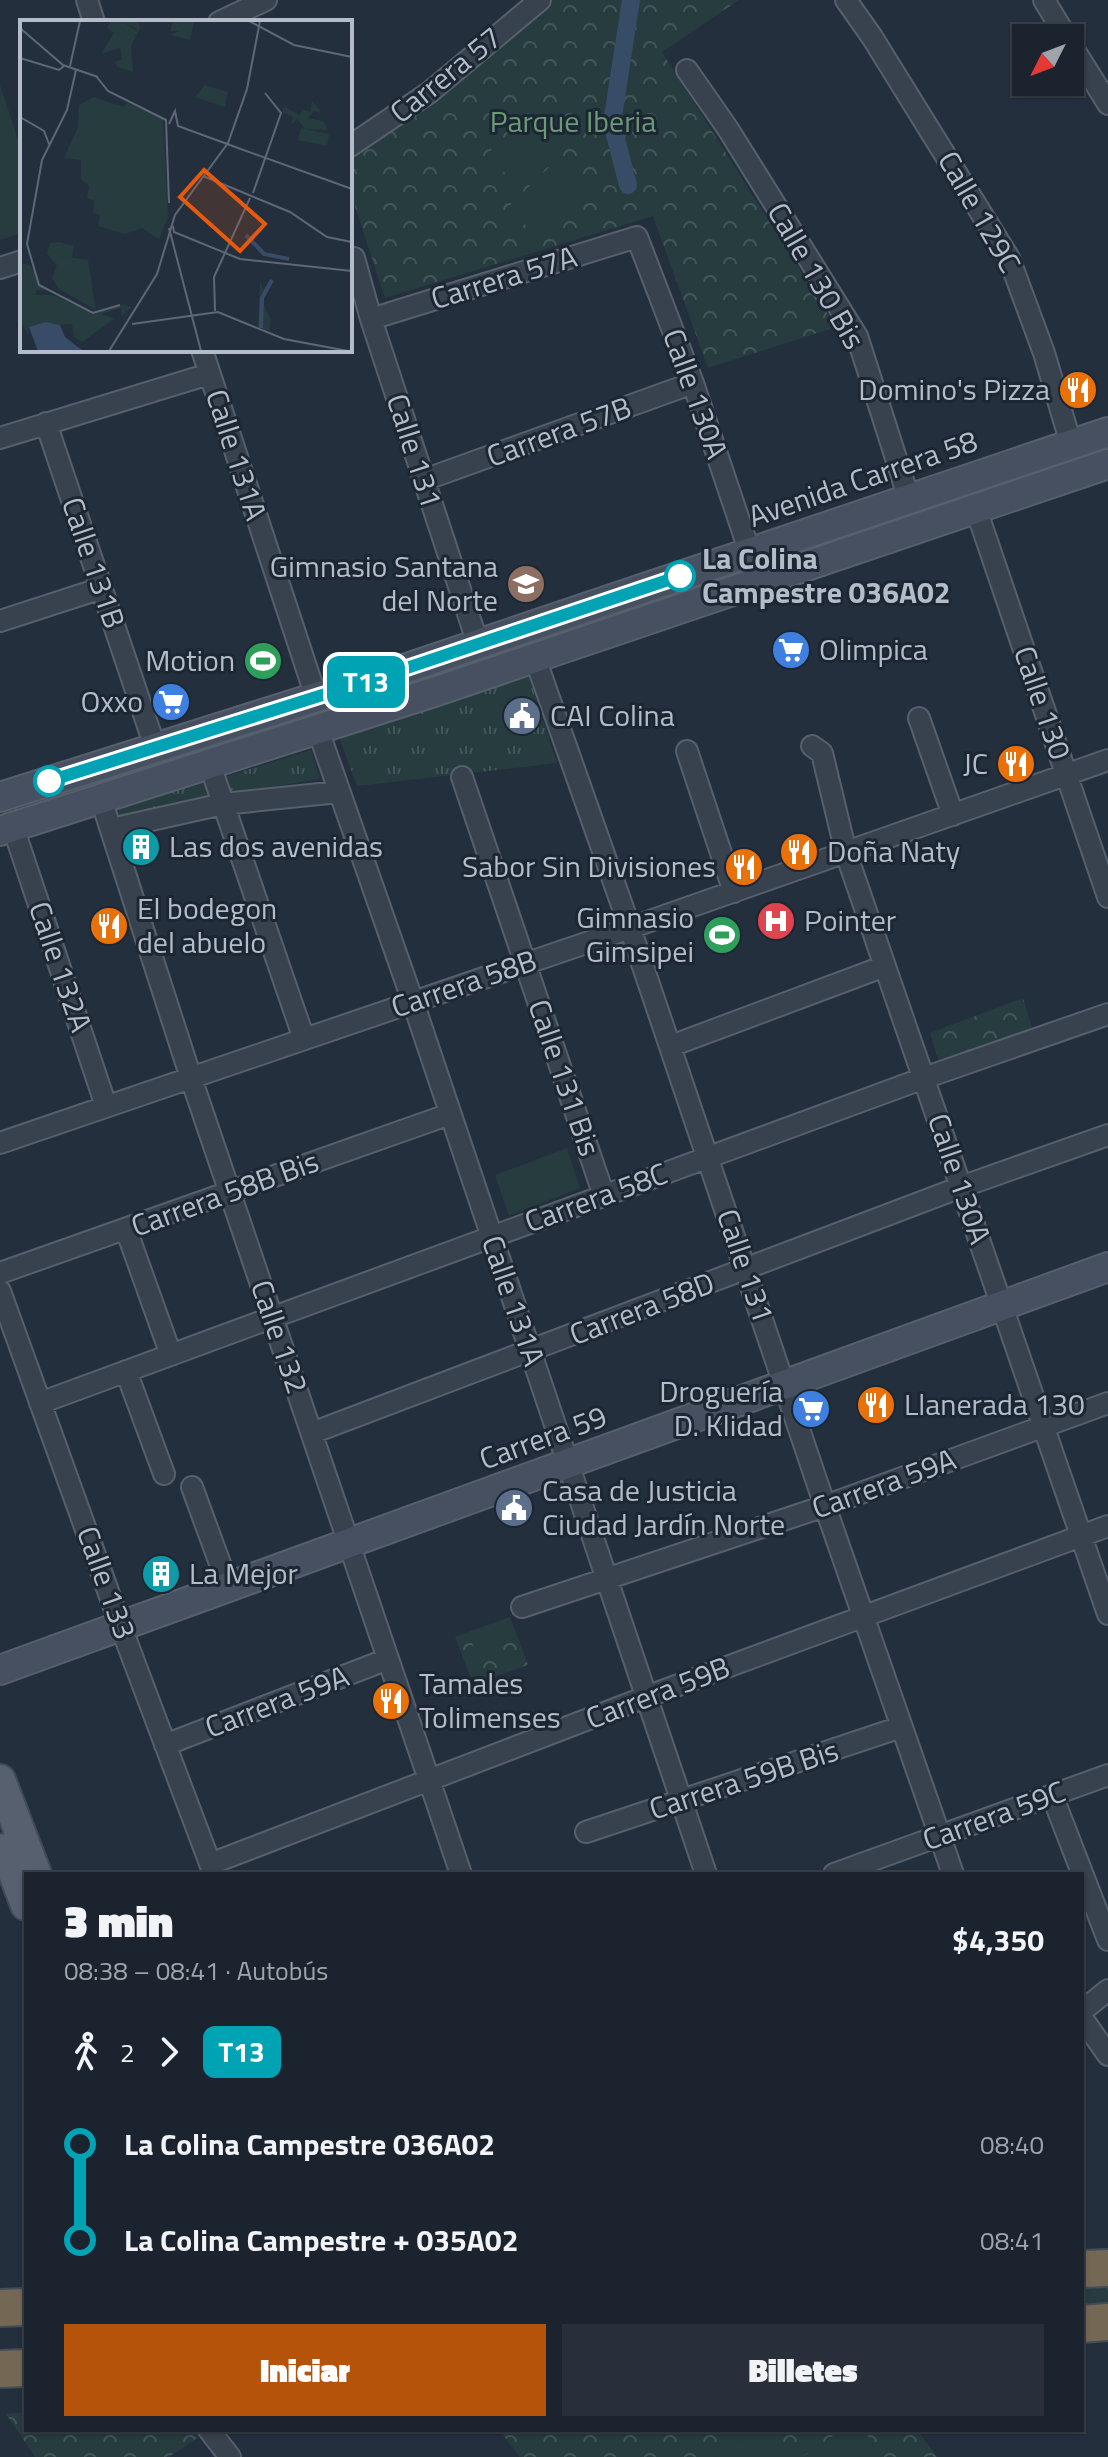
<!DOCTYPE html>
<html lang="es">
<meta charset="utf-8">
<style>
:root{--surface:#1b232e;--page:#282f3a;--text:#f1f3f6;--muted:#a0a4aa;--line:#39404a;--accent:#b45309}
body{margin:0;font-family:"Titillium Web",sans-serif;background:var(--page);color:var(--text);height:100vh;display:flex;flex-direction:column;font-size:30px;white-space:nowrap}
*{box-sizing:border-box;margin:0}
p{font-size:26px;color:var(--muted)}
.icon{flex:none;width:44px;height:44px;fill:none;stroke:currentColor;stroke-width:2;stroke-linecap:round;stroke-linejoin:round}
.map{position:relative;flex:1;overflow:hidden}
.drawer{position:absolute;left:24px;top:1872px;width:1060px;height:560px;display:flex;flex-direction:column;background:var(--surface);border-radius:0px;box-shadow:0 2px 6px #0004,0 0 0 2px var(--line)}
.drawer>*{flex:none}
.badge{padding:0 16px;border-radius:12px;font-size:28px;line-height:52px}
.needle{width:52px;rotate:228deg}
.fabs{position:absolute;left:1012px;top:24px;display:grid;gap:16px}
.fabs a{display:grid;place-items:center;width:72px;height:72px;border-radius:0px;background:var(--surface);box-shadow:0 2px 6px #0004,0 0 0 2px var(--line);font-size:40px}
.map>.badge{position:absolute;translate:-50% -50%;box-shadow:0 0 0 4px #fff}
.legs{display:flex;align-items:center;gap:12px;height:88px;padding:0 40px;font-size:26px}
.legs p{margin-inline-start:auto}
.overview{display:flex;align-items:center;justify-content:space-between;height:136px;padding:0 40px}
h1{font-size:44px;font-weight:800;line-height:60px}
.primary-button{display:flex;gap:16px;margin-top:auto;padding:16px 40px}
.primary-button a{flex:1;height:92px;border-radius:0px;background:var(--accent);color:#fff;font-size:32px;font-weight:800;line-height:92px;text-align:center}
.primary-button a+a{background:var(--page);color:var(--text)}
ul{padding:0 40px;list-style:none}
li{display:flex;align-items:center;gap:28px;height:96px;font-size:30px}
li i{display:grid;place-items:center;width:12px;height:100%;margin:0 10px;background:currentColor}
li i::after{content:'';width:20px;height:20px;margin:-10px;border:6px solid;border-radius:50%;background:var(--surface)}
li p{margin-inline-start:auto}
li:first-child i{background:linear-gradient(#0000 50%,currentColor 0)}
li:last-child i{background:linear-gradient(currentColor 50%,#0000 0)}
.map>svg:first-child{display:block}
.grass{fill:url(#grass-tufts)}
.park{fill:url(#park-crowns)}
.garden{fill:#263c3f}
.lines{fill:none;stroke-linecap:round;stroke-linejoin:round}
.canal{stroke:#394c67;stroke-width:18}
.street-casing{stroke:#565f6c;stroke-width:24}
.secondary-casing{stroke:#565f6c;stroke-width:32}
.primary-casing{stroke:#414a57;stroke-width:34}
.highway-casing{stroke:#434c59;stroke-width:40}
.street{stroke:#38414e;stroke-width:20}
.secondary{stroke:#465061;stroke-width:28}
.primary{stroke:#56606e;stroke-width:30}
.highway{stroke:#746855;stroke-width:36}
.line-1-casing{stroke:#fff;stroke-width:18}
.line-1{stroke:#00a3b4;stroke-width:12}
.stop-1-dot{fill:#fff;stroke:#00a3b4;stroke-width:4}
.labels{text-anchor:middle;stroke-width:6;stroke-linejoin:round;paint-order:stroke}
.street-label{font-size:30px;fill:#b4bcc9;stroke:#1d2633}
.park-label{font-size:30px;fill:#6b9a76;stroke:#1d2633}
.poi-label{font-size:30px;fill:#b4bcc9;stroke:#1d2633;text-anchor:start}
.stop-label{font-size:30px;font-weight:bold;fill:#b4bcc9;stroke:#1d2633;text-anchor:start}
.inset-river{fill:none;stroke:#394c67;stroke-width:4}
.inset-road{fill:none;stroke:#5e6776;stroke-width:2}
.view{fill:#e8590c;fill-opacity:0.15;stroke:#e8590c;stroke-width:4}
.inset-edge{fill:none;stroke:#b4bcc9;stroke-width:4}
</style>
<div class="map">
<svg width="1108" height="2457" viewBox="0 0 1108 2457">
<defs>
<pattern id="grass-tufts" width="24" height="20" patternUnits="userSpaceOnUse" patternTransform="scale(2)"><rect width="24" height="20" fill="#263c3f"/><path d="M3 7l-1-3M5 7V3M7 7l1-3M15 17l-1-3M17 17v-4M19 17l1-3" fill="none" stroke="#435659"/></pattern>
<pattern id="park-crowns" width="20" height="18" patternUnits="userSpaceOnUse" patternTransform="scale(2)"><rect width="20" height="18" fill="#263c3f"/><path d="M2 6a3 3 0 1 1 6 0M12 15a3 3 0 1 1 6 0" fill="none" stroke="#435659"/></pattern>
</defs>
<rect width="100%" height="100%" fill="#242f3e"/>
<path class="grass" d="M1108,440V454L0,821V805Z
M528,674L557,763L357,786L338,734Z
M311,750L320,779L231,793L227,776Z
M204,777L214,801L121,823L118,806Z
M1108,2286V2310L1082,2311V2288Z"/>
<path class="park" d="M545,0H739L662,52L836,327L708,368L653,216L385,298L350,191V150Z
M1023,998L1033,1031L940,1065L930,1033Z
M510,1617L528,1665L473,1684L455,1637Z
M26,2412V2430H198L202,2435L169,2457H35L6,2414Z
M499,2430H917L937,2457H520Z"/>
<path class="garden" d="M0,85L22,152V233L0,240Z
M542,101L573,133L517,186L487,154Z
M561,156L587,183L534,234L508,207Z
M567,1148L580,1188L509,1216L495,1175Z
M508,1618L515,1639L476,1653L468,1632Z
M754,2430H763L781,2457H715Z
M841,2430H864L874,2446L858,2457H803Z"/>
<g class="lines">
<path class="canal" d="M628,185L612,123L631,0"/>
<g class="street-casing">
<path id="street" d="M87,0L94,22
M846,0L872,37L1009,258L1044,353L1071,444
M1044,0L1067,38
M219,22L266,0
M1070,43L1108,104
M687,70L728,129L857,336L909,499
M350,146L430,92L540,0
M354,258L371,319L478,644
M0,268L22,261
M371,319L637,237L693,383L750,553
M202,350L316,697
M46,423L155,747
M0,438L209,374
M424,480L693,383
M976,509L1108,897
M0,621L102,588
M535,658L630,928L825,1506L953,1874
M919,718L953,815
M318,730L413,1002L706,1874
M812,746L822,753L846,853L1108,1614
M687,751L734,892
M210,765L304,1039
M462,777L604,1196
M101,799L191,1078L461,1874
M13,827L106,1106
M111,829L223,804L339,792
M671,1046L885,966
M0,1143L630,928L1108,760
M126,1229L171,1355
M0,1273L450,1114
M0,1291L121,1627L214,1874
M126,1371L164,1474
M40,1403L924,1078L1108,1014
M312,1433L961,1187L1108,1135
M192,1487L229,1588
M522,1607L825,1506L1108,1403
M165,1745L388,1659
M1052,1795L1108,1940
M586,1832L901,1727
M210,1864L646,1697L1108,1526
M834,1874L1108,1775
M1082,2011L1108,1990
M1082,2018L1108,2055
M209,2430L230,2457"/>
</g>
<g class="secondary-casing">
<path id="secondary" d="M0,797L386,675L1108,432
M0,831L434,692L1108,464
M0,1670L1108,1267"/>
</g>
<g class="primary-casing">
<path id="primary" d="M0,1780L36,1874
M5,1849L26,1905"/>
</g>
<g class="highway-casing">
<path id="highway" d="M1082,2269L1108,2268
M0,2308L26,2307
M1082,2324L1108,2322
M0,2369L26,2368"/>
</g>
<use href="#street" class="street"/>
<use href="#secondary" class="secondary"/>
<use href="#primary" class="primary"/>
<use href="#highway" class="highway"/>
</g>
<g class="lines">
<g class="line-1-casing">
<path id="line-1" d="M49,781L386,675L680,576"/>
</g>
<use href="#line-1" class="line-1"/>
</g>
<defs>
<g id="restaurant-disc" transform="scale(2)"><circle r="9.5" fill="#e8710a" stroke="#1d2633"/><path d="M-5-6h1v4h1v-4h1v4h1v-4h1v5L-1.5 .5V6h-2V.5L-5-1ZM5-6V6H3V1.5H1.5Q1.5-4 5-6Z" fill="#fff"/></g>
<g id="school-disc" transform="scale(2)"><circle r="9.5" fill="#8d6e63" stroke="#1d2633"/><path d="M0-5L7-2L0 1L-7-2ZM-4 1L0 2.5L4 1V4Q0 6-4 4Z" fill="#fff"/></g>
<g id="supermarket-disc" transform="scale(2)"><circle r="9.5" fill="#3f7fe0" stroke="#1d2633"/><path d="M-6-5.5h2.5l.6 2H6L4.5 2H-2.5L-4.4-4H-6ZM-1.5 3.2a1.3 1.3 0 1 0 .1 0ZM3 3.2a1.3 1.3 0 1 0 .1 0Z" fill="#fff"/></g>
<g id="stadium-disc" transform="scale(2)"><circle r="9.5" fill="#2e9e5b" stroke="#1d2633"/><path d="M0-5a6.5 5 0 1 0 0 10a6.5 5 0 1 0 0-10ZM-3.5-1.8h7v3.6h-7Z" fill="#fff"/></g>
<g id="civic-disc" transform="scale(2)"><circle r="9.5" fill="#5c6f8a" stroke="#1d2633"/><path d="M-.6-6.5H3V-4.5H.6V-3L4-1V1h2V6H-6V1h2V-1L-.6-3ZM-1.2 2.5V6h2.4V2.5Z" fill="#fff"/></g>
<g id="building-disc" transform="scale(2)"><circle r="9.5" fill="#0f9aa8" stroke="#1d2633"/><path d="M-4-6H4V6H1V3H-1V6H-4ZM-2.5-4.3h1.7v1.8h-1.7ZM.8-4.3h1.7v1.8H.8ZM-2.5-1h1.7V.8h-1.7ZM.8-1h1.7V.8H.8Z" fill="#fff"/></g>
<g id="hospital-disc" transform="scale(2)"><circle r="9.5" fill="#e0444e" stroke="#1d2633"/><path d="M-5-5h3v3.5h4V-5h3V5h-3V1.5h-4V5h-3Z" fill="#fff"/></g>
</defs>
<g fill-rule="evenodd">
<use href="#restaurant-disc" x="1078" y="390"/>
<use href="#school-disc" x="526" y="584"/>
<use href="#supermarket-disc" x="791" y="650"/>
<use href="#stadium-disc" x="263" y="661"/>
<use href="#supermarket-disc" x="171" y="702"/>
<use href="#civic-disc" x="522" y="716"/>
<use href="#restaurant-disc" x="1016" y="764"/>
<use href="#building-disc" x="141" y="847"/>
<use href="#restaurant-disc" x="799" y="852"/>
<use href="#restaurant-disc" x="744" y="867"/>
<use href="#hospital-disc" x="776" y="921"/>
<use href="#restaurant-disc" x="109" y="926"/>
<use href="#stadium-disc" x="722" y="935"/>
<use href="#restaurant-disc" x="876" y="1405"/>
<use href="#supermarket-disc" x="811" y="1409"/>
<use href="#civic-disc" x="514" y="1508"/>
<use href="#building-disc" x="161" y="1574"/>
<use href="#restaurant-disc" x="391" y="1701"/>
</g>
<g class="stop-1-dot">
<circle cx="680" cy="576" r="14"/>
<circle cx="49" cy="781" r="14"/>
</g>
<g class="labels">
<g class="street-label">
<text transform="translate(446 75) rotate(-39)" y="10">Carrera 57</text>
<text transform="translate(979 212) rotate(60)" y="10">Calle 129C</text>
<text transform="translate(816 276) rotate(60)" y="10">Calle 130 Bis</text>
<text transform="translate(504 278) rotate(-17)" y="10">Carrera 57A</text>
<text transform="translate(695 394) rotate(70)" y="10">Calle 130A</text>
<text transform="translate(559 432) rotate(-20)" y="10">Carrera 57B</text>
<text transform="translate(414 451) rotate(72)" y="10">Calle 131</text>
<text transform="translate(236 455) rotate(72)" y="10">Calle 131A</text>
<text transform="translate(863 479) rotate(-19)" y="10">Avenida Carrera 58</text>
<text transform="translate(93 563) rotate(71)" y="10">Calle 131B</text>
<text transform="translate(1042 703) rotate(71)" y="10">Calle 130</text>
<text transform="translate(60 967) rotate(71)" y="10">Calle 132A</text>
<text transform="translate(464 984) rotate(-19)" y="10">Carrera 58B</text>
<text transform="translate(564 1078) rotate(71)" y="10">Calle 131 Bis</text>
<text transform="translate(959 1179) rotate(71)" y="10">Calle 130A</text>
<text transform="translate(225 1194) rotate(-20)" y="10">Carrera 58B Bis</text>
<text transform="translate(596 1198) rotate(-20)" y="10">Carrera 58C</text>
<text transform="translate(745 1266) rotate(71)" y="10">Calle 131</text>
<text transform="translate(513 1301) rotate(71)" y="10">Calle 131A</text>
<text transform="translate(642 1309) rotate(-21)" y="10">Carrera 58D</text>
<text transform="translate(279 1337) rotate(71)" y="10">Calle 132</text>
<text transform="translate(543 1438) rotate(-20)" y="10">Carrera 59</text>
<text transform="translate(884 1484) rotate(-20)" y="10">Carrera 59A</text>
<text transform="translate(106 1583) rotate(70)" y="10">Calle 133</text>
<text transform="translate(658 1693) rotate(-21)" y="10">Carrera 59B</text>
<text transform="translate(277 1702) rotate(-21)" y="10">Carrera 59A</text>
<text transform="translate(744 1780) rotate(-18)" y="10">Carrera 59B Bis</text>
<text transform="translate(994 1816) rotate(-20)" y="10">Carrera 59C</text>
</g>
<g class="park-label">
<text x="573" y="132">Parque Iberia</text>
</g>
<g class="poi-label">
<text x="1050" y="400" text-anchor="end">Domino's Pizza</text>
<text x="498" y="577" text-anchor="end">Gimnasio Santana<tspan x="498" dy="34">del Norte</tspan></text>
<text x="819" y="660">Olimpica</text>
<text x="235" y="671" text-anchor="end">Motion</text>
<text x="143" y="712" text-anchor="end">Oxxo</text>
<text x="550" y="726">CAI Colina</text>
<text x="988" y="774" text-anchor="end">JC</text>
<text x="169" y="857">Las dos avenidas</text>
<text x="827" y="862">Doña Naty</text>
<text x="716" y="877" text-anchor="end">Sabor Sin Divisiones</text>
<text x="137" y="919">El bodegon<tspan x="137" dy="34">del abuelo</tspan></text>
<text x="694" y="928" text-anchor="end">Gimnasio<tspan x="694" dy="34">Gimsipei</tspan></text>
<text x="804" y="931">Pointer</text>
<text x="783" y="1402" text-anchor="end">Droguería<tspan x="783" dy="34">D. Klidad</tspan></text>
<text x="904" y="1415">Llanerada 130</text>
<text x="542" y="1501">Casa de Justicia<tspan x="542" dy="34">Ciudad Jardín Norte</tspan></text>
<text x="189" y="1584">La Mejor</text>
<text x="419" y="1694">Tamales<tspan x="419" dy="34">Tolimenses</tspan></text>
</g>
<g class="stop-label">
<text x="702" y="569">La Colina<tspan x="702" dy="34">Campestre 036A02</tspan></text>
</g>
</g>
<g transform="translate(20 20)">
<rect width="332" height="332" fill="#242f3e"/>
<path d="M185,65L208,72L205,87L175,77ZM281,108L309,114L307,126L278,120ZM40,222L53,226L52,238L40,236L38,247L27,234L30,223ZM0,243L10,245L25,271L16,270V275H32L71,292L103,285L112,287L102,296L101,288L81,294L94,299L62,322L54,317L52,304L9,307L8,315L0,299Z" fill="#263c3f"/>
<path d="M101,1H119L120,9L111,26L113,52L97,47L95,42L102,39L100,28L81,34L94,13L110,20L116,15L117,9ZM153,1H174L170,20L150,15L159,11H150ZM74,77L103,87L107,83L143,98L148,197L139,219L122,208L105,214L78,206L80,195L73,193L74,181L67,178L69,166L61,159V140L44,138L58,107L59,85Z" fill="#263c3f"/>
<path d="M240,259L242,269L250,263L242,281L251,300L249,311L238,307Z" fill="#263c3f"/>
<path d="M91,1H102L118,12L110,20L102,17L87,8ZM292,81L302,93L294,91L288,98L303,101L308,110L285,109L277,99L271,105L273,97L262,92L264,86L279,95L283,89L290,92ZM40,236L68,240L76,290L39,269L32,258Z" fill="#263c3f"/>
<path d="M26,302L40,305L45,317L63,331H18L9,307Z" fill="#394c67"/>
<path class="inset-river" d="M226,215L244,234L269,239M241,308L242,278L252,260"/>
<path class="inset-road" d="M229,1L274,25L332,37M0,8L43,45L78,57M0,38L39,50L44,46M50,46L60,1M56,50L47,90L22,140L7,224L19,265L73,293L100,285M76,56L88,71L146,100L149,183M0,97L24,111L29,124M149,104L155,91L158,106L210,125M207,124L332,169M183,156L270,192L307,217L332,222M233,173L261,93L245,73M153,206L154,212L220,239L332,251M149,208L181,331M195,291L194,257L230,178M112,304L198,292L264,319L328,331M89,331L137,254L155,195L208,123L227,69L240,1"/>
<path class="view" d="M184,150L245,204L220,231L160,177Z"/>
<rect width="332" height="332" class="inset-edge"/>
</g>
</svg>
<div class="fabs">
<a><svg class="needle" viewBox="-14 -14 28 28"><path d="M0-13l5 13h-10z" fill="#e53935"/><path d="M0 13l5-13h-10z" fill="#a0a4aa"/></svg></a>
</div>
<b class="badge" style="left:366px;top:682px;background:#00a3b4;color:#fff">T13</b>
<section class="drawer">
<div class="overview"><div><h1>3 min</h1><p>08:38 – 08:41 · Autobús</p></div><b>$4,350</b></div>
<div class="legs"><svg class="icon" aria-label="walk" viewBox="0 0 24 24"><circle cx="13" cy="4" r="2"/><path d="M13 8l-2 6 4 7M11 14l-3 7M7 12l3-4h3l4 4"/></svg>2<svg class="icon" aria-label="forward" viewBox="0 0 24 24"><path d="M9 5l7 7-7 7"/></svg><b class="badge" style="background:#00a3b4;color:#fff">T13</b></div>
<ul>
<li><i style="color:#00a3b4"></i><b>La Colina Campestre 036A02</b><p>08:40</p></li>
<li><i style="color:#00a3b4"></i><b>La Colina Campestre + 035A02</b><p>08:41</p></li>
</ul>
<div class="primary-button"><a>Iniciar</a><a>Billetes</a></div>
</section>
</div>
